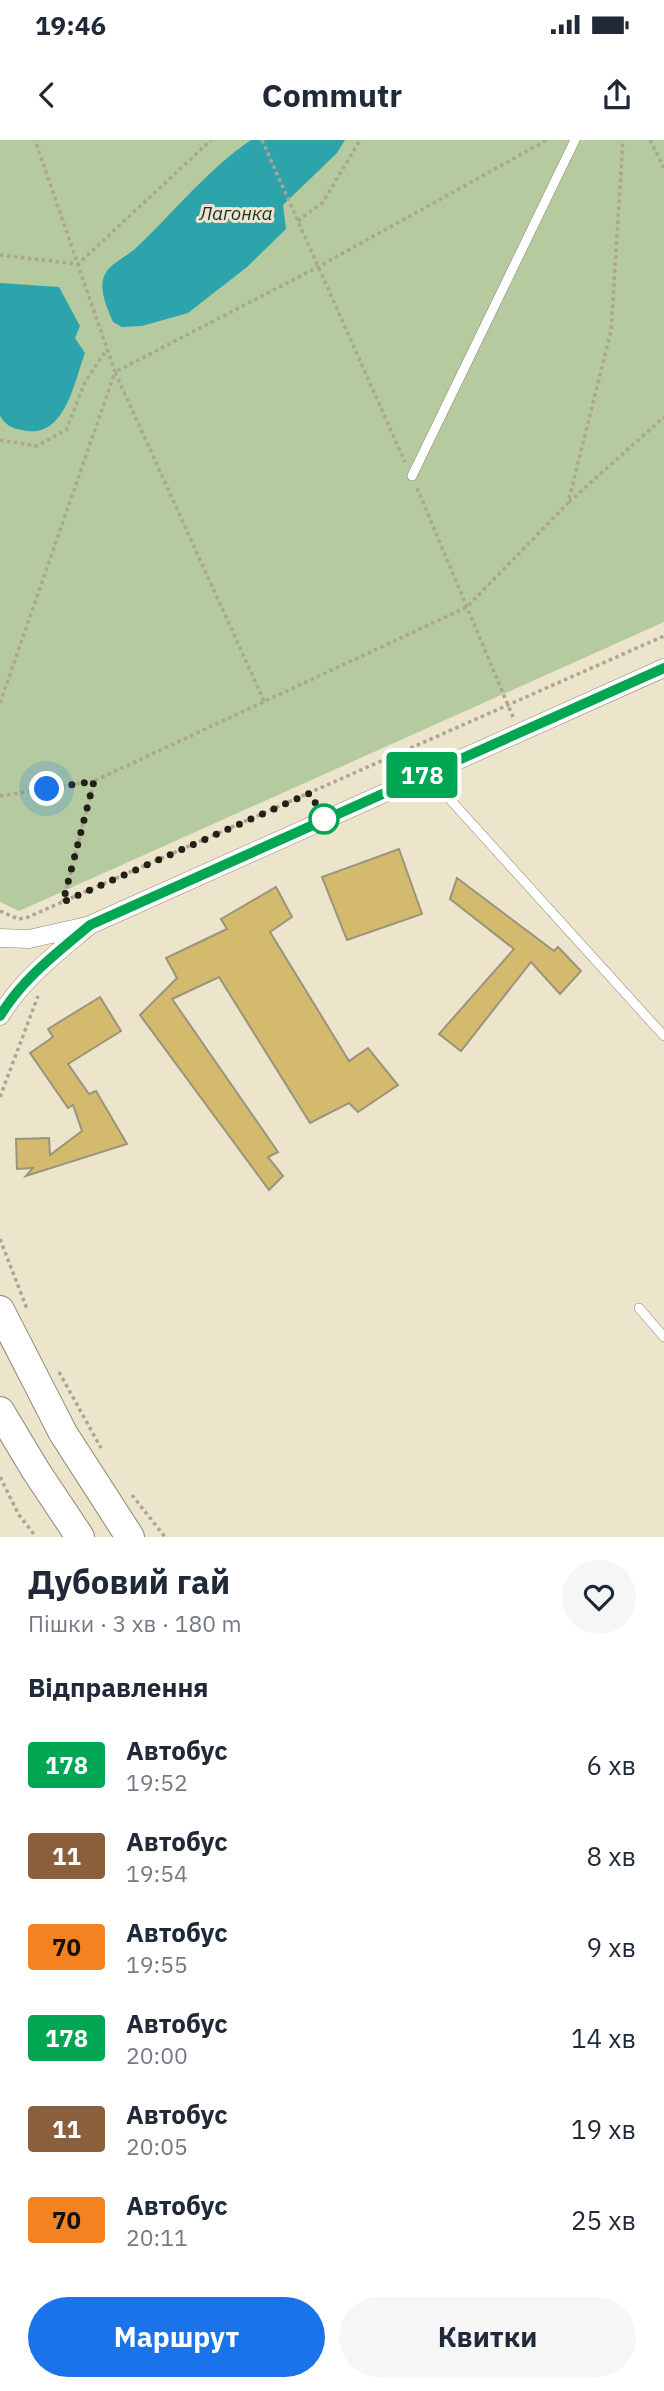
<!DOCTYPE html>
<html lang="uk">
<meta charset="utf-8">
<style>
:root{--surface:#fff;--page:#f6f6f7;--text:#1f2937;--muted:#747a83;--accent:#1a73e8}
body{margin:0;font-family:"IBM Plex Sans",sans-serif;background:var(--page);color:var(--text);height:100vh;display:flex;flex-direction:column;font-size:26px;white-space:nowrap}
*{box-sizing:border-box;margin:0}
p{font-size:23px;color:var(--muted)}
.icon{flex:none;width:38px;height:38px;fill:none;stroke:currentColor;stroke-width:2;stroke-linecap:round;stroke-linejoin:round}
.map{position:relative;height:1397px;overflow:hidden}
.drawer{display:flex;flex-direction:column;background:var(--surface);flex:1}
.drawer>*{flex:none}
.badge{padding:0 14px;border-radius:5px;font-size:24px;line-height:46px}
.you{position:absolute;width:35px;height:35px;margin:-18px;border:5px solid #fff;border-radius:50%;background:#1a73e8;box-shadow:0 0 0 10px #1a73e833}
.map>.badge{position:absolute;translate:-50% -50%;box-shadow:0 0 0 4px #fff}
h2{padding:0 28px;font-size:26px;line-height:63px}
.round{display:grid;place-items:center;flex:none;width:74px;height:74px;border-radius:37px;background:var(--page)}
.summary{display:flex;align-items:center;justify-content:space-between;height:119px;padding:0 28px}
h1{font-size:33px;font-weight:700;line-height:52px}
.cta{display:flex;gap:14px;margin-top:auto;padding:14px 28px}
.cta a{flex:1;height:80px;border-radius:42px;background:var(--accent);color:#fff;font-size:28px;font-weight:700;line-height:80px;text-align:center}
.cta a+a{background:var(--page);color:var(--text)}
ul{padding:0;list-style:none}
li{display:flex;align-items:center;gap:21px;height:91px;padding:0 28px}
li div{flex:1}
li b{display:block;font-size:26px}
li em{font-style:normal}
li .badge{min-width:77px;font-weight:700;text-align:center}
.status{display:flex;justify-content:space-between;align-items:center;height:49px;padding:0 35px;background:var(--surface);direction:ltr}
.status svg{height:19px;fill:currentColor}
header{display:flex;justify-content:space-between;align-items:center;height:91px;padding:0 28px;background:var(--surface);font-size:32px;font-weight:700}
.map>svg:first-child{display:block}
.green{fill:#b5cb9f}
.water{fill:#2da4ac}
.building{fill:#d3ba6d;stroke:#9b947d;stroke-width:2}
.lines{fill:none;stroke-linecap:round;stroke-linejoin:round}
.lane-casing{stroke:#8d866f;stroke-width:10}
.street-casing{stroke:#8d866f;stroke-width:19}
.primary-casing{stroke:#8d866f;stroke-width:30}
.path{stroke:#aba591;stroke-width:3.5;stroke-dasharray:3.5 3.5;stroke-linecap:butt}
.lane{stroke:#fff;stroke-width:9}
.street{stroke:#fff;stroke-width:18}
.primary{stroke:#fff;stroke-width:28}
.line-casing{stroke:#fff;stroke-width:16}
.line{stroke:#00a651;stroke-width:10}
.walk{stroke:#232017;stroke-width:7;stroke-dasharray:0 12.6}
.stop-dot{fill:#fff;stroke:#00a651;stroke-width:3.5}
.labels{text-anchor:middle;stroke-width:6;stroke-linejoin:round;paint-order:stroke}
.water-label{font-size:19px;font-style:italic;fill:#1a2e2f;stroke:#ece4cb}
</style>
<div class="status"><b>19:46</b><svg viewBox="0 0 49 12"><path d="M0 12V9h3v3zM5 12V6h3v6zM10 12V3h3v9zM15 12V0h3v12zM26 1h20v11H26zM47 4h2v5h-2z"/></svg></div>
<header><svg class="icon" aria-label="back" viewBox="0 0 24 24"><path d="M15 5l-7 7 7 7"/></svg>Commutr<svg class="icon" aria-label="share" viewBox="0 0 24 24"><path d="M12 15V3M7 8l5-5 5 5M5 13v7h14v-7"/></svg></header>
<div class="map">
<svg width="664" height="1397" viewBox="0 0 664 1397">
<rect width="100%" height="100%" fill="#ece4cb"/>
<path class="green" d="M0,0H664V482L19,771L0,762Z"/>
<path class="water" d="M251,0H345L337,13L283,65L286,89L247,127L188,173L142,186L122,187L113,182C107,167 96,146 107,131C112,123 129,115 137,107C173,73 209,28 251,0Z
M0,143L59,147L80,186L75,198L85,213C74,242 65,301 22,290C11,288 7,286 0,276Z"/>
<path class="building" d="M399,709L422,774L347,800L322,737Z
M457,738L554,811L558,807L581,831L560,854L531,822L461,911L439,894L514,809L450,759Z
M276,747L292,777L270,792L349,921L368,908L398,945L358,972L349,963L310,983L219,837L172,859L278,1012L268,1017L283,1036L269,1050L140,875L177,838L166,818L227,789L221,779Z
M100,857L121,891L68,924L89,954L96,951L127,1004L26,1036L33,1028L17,1029L16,999L49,998L50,1015L82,991L73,965L68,968L30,913L53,897L48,889Z"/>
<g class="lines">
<g class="lane-casing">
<path id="lane" d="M412,336L575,0
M426,633L664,896
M639,1168L664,1197"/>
</g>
<g class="street-casing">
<path id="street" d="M0,798L29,799L87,786
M0,876C23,838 57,813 90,785L664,528"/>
</g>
<g class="primary-casing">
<path id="primary" d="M0,1170L63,1293L130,1397
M0,1271L36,1331L80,1397"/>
</g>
<path class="path" d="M262,0L405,322
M650,0L664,28
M298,81L323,62L360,0
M0,115L78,124L211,0
M0,300L37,306L66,290L85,242L107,209
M417,348L513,577
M569,362L664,277
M264,561L115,232L318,127L547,0
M0,563L115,232L35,0
M0,656L94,641
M63,762L94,641L467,467L568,363L611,191L623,0
M0,771L18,779L26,778L664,496
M0,957L38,856
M0,1099L27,1169
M59,1232L101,1308
M0,1337L19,1375L36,1397
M132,1355L165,1397"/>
<use href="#lane" class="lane"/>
<use href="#street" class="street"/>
<use href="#primary" class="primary"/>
</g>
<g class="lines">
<g class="line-casing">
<path id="line" d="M0,876C23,838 57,813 90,785L664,528"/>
</g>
<use href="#line" class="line"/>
<path class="walk" d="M47,649L94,641L63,762L310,653L324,679"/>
</g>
<circle class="stop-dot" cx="324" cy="679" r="14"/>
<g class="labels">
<g class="water-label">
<text x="236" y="80">Лагонка</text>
</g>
</g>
</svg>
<div class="you" style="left:47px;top:649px"></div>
<b class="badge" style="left:422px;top:635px;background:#00a651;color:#fff">178</b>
</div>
<section class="drawer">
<div class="summary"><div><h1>Дубовий гай</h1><p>Пішки · 3 хв · 180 m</p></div><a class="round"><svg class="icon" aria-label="heart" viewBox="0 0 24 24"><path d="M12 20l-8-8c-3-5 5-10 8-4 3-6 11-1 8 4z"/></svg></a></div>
<h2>Відправлення</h2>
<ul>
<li><span class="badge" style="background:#00a651;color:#fff">178</span><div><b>Автобус</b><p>19:52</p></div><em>6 хв</em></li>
<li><span class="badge" style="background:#8b5e3c;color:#fff">11</span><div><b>Автобус</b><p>19:54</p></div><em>8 хв</em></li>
<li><span class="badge" style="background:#f58220;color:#111">70</span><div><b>Автобус</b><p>19:55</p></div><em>9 хв</em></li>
<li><span class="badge" style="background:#00a651;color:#fff">178</span><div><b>Автобус</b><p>20:00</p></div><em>14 хв</em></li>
<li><span class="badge" style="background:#8b5e3c;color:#fff">11</span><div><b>Автобус</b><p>20:05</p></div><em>19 хв</em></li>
<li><span class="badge" style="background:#f58220;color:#111">70</span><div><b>Автобус</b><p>20:11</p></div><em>25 хв</em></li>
</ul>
<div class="cta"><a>Маршрут</a><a>Квитки</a></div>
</section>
